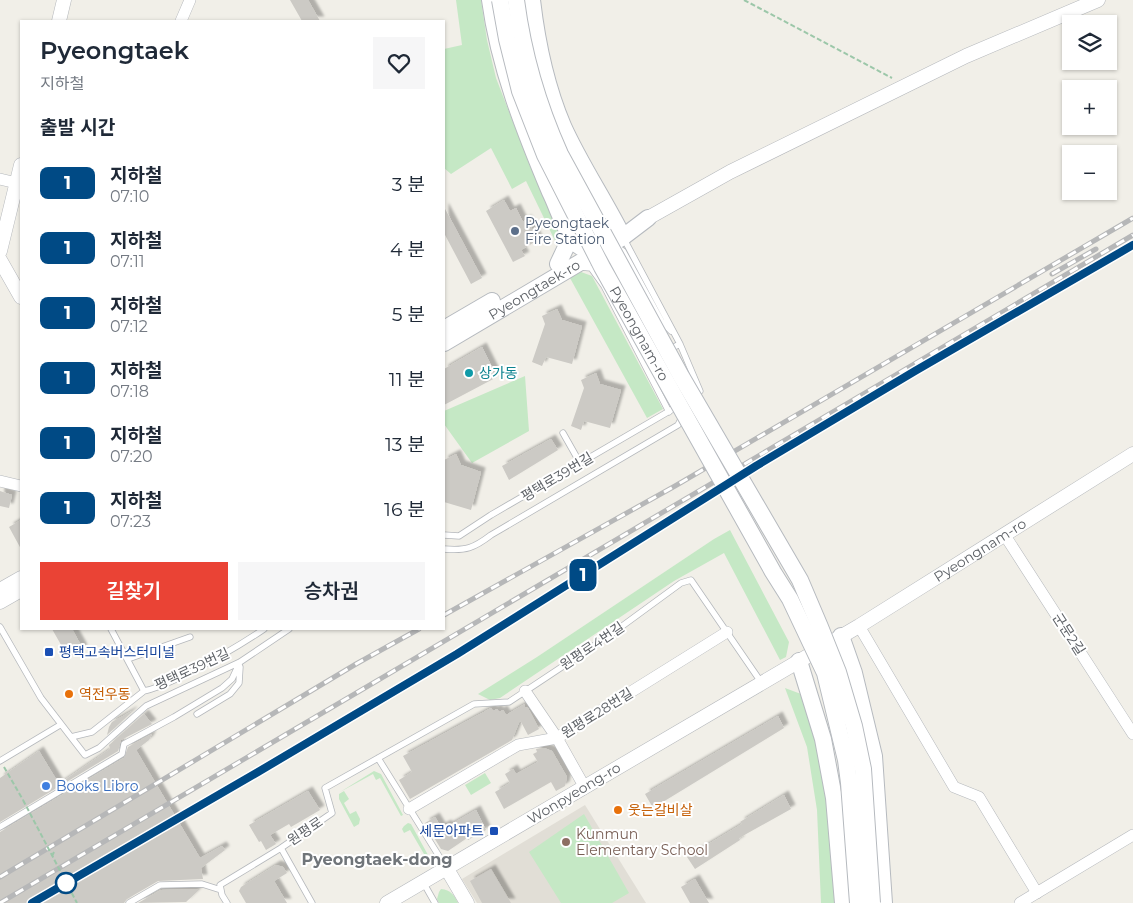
<!DOCTYPE html>
<html lang="ko">
<meta charset="utf-8">
<style>
:root{--surface:#fff;--page:#f6f6f7;--text:#1f2937;--muted:#747a83;--accent:#ea4335}
body{margin:0;font-family:Montserrat,"Noto Sans KR",sans-serif;background:var(--page);color:var(--text);height:100vh;display:flex;flex-direction:column;font-size:19px;white-space:nowrap}
*{box-sizing:border-box;margin:0}
p{font-size:16px;color:var(--muted)}
.icon{flex:none;width:28px;height:28px;fill:none;stroke:currentColor;stroke-width:2;stroke-linecap:round;stroke-linejoin:round}
.map{position:relative;flex:1;overflow:hidden}
.details{position:absolute;left:20px;top:20px;width:425px;height:610px;display:flex;flex-direction:column;background:var(--surface);border-radius:0px;box-shadow:0 1px 4px #0004}
.details>*{flex:none}
.badge{padding:0 10px;border-radius:8px;font-size:18px;line-height:32px}
.controls{position:absolute;left:1062px;top:15px;display:grid;gap:10px}
.controls a{display:grid;place-items:center;width:55px;height:55px;border-radius:0px;background:var(--surface);box-shadow:0 1px 4px #0004;font-size:25px}
.map>.badge{position:absolute;translate:-50% -50%;box-shadow:0 0 0 2px #fff}
h2{padding:0 20px;font-size:19px;line-height:45px}
.round{display:grid;place-items:center;flex:none;width:52px;height:52px;border-radius:0px;background:var(--page)}
.head{display:flex;align-items:center;justify-content:space-between;height:85px;padding:0 20px}
h1{font-size:24px;font-weight:600;line-height:38px}
.action{display:flex;gap:10px;margin-top:auto;padding:10px 20px}
.action a{flex:1;height:58px;border-radius:0px;background:var(--accent);color:#fff;font-size:20px;font-weight:600;line-height:58px;text-align:center}
.action a+a{background:var(--page);color:var(--text)}
ul{padding:0;list-style:none}
li{display:flex;align-items:center;gap:15px;height:65px;padding:0 20px}
li div{flex:1}
li b{display:block;font-size:19px}
li em{font-style:normal}
li .badge{min-width:55px;font-weight:700;text-align:center}
.map>svg:first-child{display:block}
.education{fill:#e1ded6}
.green{fill:#c5e8c5}
.building{fill:#cccac5;filter:url(#shadow)}
.lines{fill:none;stroke-linecap:round;stroke-linejoin:round}
.service-casing{stroke:#b5b8bc;stroke-width:7}
.minor-casing{stroke:#b5b8bc;stroke-width:12}
.tertiary-casing{stroke:#b5b8bc;stroke-width:15}
.secondary-casing{stroke:#b6babf;stroke-width:18}
.path{stroke:#9cc7a9;stroke-width:2;stroke-dasharray:5 2.5;stroke-linecap:butt}
.service{stroke:#fff;stroke-width:5.5}
.minor{stroke:#fff;stroke-width:11}
.tertiary{stroke:#fff;stroke-width:14}
.secondary{stroke:#fff;stroke-width:16}
.rail-casing{stroke:#b6b7b8;stroke-width:5}
.rail{stroke:#fff;stroke-width:3;stroke-dasharray:9;stroke-linecap:butt}
.secondary-bridge-casing{stroke:#b6babf;stroke-width:18;stroke-linecap:butt}
.path-bridge{stroke:#9cc7a9;stroke-width:2;stroke-dasharray:5 2.5;stroke-linecap:butt}
.secondary-bridge{stroke:#fff;stroke-width:16}
.line-casing{stroke:#fff;stroke-width:11}
.line{stroke:#004a85;stroke-width:8}
.service-dot{fill:#5c6f8a;stroke:#fff;stroke-width:2}
.culture-dot{fill:#0f9aa8;stroke:#fff;stroke-width:2}
.transit-dot{fill:#1a4fb4;stroke:#fff;stroke-width:2}
.food-dot{fill:#e8710a;stroke:#fff;stroke-width:2}
.shop-dot{fill:#3f7fe0;stroke:#fff;stroke-width:2}
.education-dot{fill:#8d6e63;stroke:#fff;stroke-width:2}
.stop-dot{fill:#fff;stroke:#004a85;stroke-width:2.5}
.labels{text-anchor:middle;stroke-width:4;stroke-linejoin:round;paint-order:stroke}
.service-label{font-size:14px;fill:#4e5e75;stroke:#fff;text-anchor:start}
.street-label{font-size:14px;fill:#5f6368;stroke:#fff}
.culture-label{font-size:14px;fill:#0d838f;stroke:#fff;text-anchor:start}
.transit-label{font-size:14px;fill:#164399;stroke:#fff;text-anchor:start}
.food-label{font-size:14px;fill:#c56008;stroke:#fff;text-anchor:start}
.shop-label{font-size:14px;fill:#366cbe;stroke:#fff;text-anchor:start}
.education-label{font-size:14px;fill:#785e54;stroke:#fff;text-anchor:start}
.quarter-label{font-size:16px;font-weight:bold;fill:#70757a;stroke:#fff}
</style>
<div class="map">
<svg width="1133" height="903" viewBox="0 0 1133 903">
<defs>
<filter id="shadow"><feDropShadow dx="4.5" dy="-4.5" stdDeviation="1" flood-color="#0004"/></filter>
</defs>
<rect width="100%" height="100%" fill="#f1efe8"/>
<path class="education" d="M585,805L646,903H477L462,879Z"/>
<path class="green" d="M456,0H481L487,40L496,78L530,166L564,239L559,249L526,181L512,189L491,148L451,174L444,168V49L462,45Z
M581,272L592,276L663,409L647,418L570,278Z
M525,376L529,431L472,463L444,424V411Z
M730,530L789,642L786,657L780,660L724,553L674,581L500,698L490,700L478,694L537,657L714,539Z
M785,688L801,694L822,754L838,903H821L817,810L807,747Z
M374,771L381,774L403,815L401,816L380,778L376,780L373,774L340,792Z
M485,773L491,783L471,795L465,785Z
M344,791L349,799L344,803L350,814L356,811L360,819L359,824L354,827L339,799V794Z
M584,814L629,893L612,903H561L529,852Z
M408,823L411,824L428,855V863L424,865L420,857L424,854L410,830L404,833L402,829L404,826Z
M441,889C451,890 454,895 458,903H439L437,899L439,892Z"/>
<path class="building" d="M290,0H308L320,21H302Z
M504,200L510,211L516,208L523,222L527,219L538,240L521,250L525,256L513,262L486,211Z
M444,207L482,278L471,284L444,233Z
M557,309L562,320L582,326L572,364L546,357L542,366L532,362L545,324L542,316Z
M482,347L497,377L444,405V369Z
M596,373L600,384L621,390L610,428L584,421L581,430L571,426L584,388L581,380Z
M551,439L558,450L509,480L502,466Z
M456,454L461,465L481,472L471,510L444,502V460Z
M0,491L12,495L9,508L0,506Z
M21,520V549L9,527Z
M52,629H72L83,649L68,657Z
M525,704V707L528,708L539,729L528,735L520,720L512,740L410,799L399,780L412,772L403,756L491,708L493,711L497,709L499,712L503,710L506,715Z
M132,711H133L107,735L109,727L112,722Z
M144,714L152,724L121,740L118,751L0,822V778L39,751L59,784L110,749L109,745Z
M778,716L784,728L653,808L645,794Z
M152,734L149,740L136,750L200,858L222,846L225,850L201,868L203,879L158,881L127,899L124,903H0V832L124,758L128,747Z
M544,748L552,751L567,777L565,786L556,791L551,782L504,809L495,792L510,783L505,774L513,769L516,774L538,762L533,754L537,752L536,749Z
M308,791L320,810L291,827L289,824L270,835L276,844L266,850L261,841L259,842L249,825Z
M784,795L791,809L739,838L740,840L695,869L687,857L742,824L740,822Z
M476,810L486,830L468,840L467,838L448,851L441,849L425,823L435,817L441,827L447,824L448,826Z
M276,865L283,867L287,873L274,881L287,903H246L239,891L241,887Z
M491,869L511,903H482L470,881Z
M695,879L709,903H690L681,887Z
M200,889L186,902L138,903L161,890Z"/>
<g class="lines">
<g class="service-casing">
<path id="service" d="M624,239L680,344L668,350
M615,246L623,251L662,322L671,331
M580,267L591,268L604,286L669,412
M680,344L700,391L694,395
M563,433L580,463
M444,535L459,536L491,515L678,406
M444,549C466,551 474,548 491,535L678,425L682,417
M0,627L41,698L71,737L92,732L144,691
M111,629L144,691C159,688 172,681 187,674C214,660 239,646 264,629
M128,659L190,637
M197,714L230,694L239,683L240,667
M71,737L85,755L99,748L146,706L240,662L289,629
M378,758L447,869
M0,761L60,725
M0,827L122,754L124,744L174,717L222,688L232,679L240,662
M281,848L312,903
M423,882L435,903
M129,903L160,885L202,884L221,890
M227,903L222,895L220,885L281,848L332,813L325,788L474,704L509,702L610,635L681,583L691,580L761,682"/>
</g>
<g class="minor-casing">
<path id="minor" d="M181,21L190,0
M0,179L21,184
M0,481L21,486
M1004,534L1133,734
M859,626L954,787L979,797L1037,893
M525,691L557,738L584,786
M409,809L518,745L557,738L727,632
M1020,903L1133,835"/>
</g>
<g class="tertiary-casing">
<g id="tertiary">
<path d="M59,21L64,0"/>
<path d="M648,218L730,172L966,56L1098,0"/>
<path d="M0,251L21,165"/>
<path d="M0,260L21,297"/>
<path d="M0,590L21,578"/>
<path d="M0,602L21,590"/>
<path d="M447,869L467,903"/>
<path id="s1" d="M387,903L859,626L1133,454"/>
</g>
</g>
<g class="secondary-casing">
<g id="secondary">
<path d="M490,0C499,67 524,130 550,192C558,208 563,228 575,243C580,248 588,251 595,254"/>
<path d="M532,0C537,43 546,86 563,126C580,164 604,199 623,237"/>
<path d="M558,264L566,247L569,234"/>
<path d="M444,329L492,301"/>
<path id="s2" d="M444,343L623,237L648,218"/>
<path d="M841,636L854,673L874,756L884,903"/>
<path d="M799,661L823,739L834,798L843,903"/>
</g>
</g>
<path class="path" d="M744,0L892,78
M4,767L23,800
M52,856L54,852
M64,879L66,876"/>
<use href="#service" class="service"/>
<use href="#minor" class="minor"/>
<use href="#tertiary" class="tertiary"/>
<use href="#secondary" class="secondary"/>
<g class="rail-casing">
<path id="rail" d="M1052,274L1096,249
M1001,322L1133,245
M444,615L675,486L1133,218
M0,877L356,664L419,629
M0,903L1133,235
M32,903C179,818 328,734 473,645C571,585 666,521 764,461"/>
</g>
<use href="#rail" class="rail"/>
<g class="secondary-bridge-casing">
<g id="secondary-bridge">
<path id="s3" d="M500,0L507,39L520,91L545,155L602,267L773,572L790,599L825,673L846,760L849,783L858,903"/>
<path d="M516,0C523,54 538,105 560,154L681,376L800,580L820,627L838,672L854,726L863,769L872,903"/>
</g>
</g>
<path class="path-bridge" d="M23,800L77,903"/>
<use href="#secondary-bridge" class="secondary-bridge"/>
</g>
<g class="lines">
<g class="line-casing">
<path id="line" d="M32,903L258,772L457,654L756,466L915,371L1133,245"/>
</g>
<use href="#line" class="line"/>
</g>
<circle class="service-dot" cx="515" cy="231" r="5"/>
<circle class="culture-dot" cx="469" cy="373" r="5"/>
<g class="transit-dot">
<rect x="44" y="647" width="10" height="10" rx="2.5"/>
<rect x="489" y="826" width="10" height="10" rx="2.5"/>
</g>
<g class="food-dot">
<circle cx="69" cy="694" r="5"/>
<circle cx="618" cy="810" r="5"/>
</g>
<circle class="shop-dot" cx="46" cy="786" r="5"/>
<circle class="education-dot" cx="566" cy="842" r="5"/>
<circle class="stop-dot" cx="66" cy="883" r="10"/>
<g class="labels">
<g class="service-label">
<text x="525" y="228">Pyeongtaek<tspan x="525" dy="16">Fire Station</tspan></text>
</g>
<g class="street-label">
<text dy="5" stroke="none"><textPath href="#s2" startOffset="105">Pyeongtaek-ro</textPath></text>
<text dy="5" stroke="none"><textPath href="#s3" startOffset="364">Pyeongnam-ro</textPath></text>
<text transform="translate(557 477) rotate(-31)" y="5">평택로39번길</text>
<text dy="5" stroke="none"><textPath href="#s1" startOffset="690">Pyeongnam-ro</textPath></text>
<text transform="translate(1069 634) rotate(57)" y="5">군문2길</text>
<text transform="translate(592 646) rotate(-34)" y="5">원평로4번길</text>
<text transform="translate(192 669) rotate(-25)" y="5">평택로39번길</text>
<text transform="translate(597 713) rotate(-32)" y="5">원평로28번길</text>
<text transform="translate(574 793) rotate(-31)" y="5">Wonpyeong-ro</text>
<text transform="translate(305 831) rotate(-34)" y="5">원평로</text>
</g>
<g class="culture-label">
<text x="479" y="378">상가동</text>
</g>
<g class="transit-label">
<text x="59" y="657">평택고속버스터미널</text>
<text x="484" y="836" text-anchor="end">세문아파트</text>
</g>
<g class="food-label">
<text x="79" y="699">역전우동</text>
<text x="628" y="815">웃는갈비살</text>
</g>
<g class="shop-label">
<text x="56" y="791">Books Libro</text>
</g>
<g class="education-label">
<text x="576" y="839">Kunmun<tspan x="576" dy="16">Elementary School</tspan></text>
</g>
<g class="quarter-label">
<text x="377" y="865">Pyeongtaek-dong</text>
</g>
</g>
</svg>
<div class="controls">
<a><svg class="icon" aria-label="layers" viewBox="0 0 24 24"><path d="M12 4l9 5-9 5-9-5zM3 14l9 5 9-5"/></svg></a>
<a>+</a>
<a>−</a>
</div>
<b class="badge" style="left:583px;top:575px;background:#004a85;color:#fff">1</b>
<section class="details">
<div class="head"><div><h1>Pyeongtaek</h1><p>지하철</p></div><a class="round"><svg class="icon" aria-label="heart" viewBox="0 0 24 24"><path d="M12 20l-8-8c-3-5 5-10 8-4 3-6 11-1 8 4z"/></svg></a></div>
<h2>출발 시간</h2>
<ul>
<li><span class="badge" style="background:#004a85;color:#fff">1</span><div><b>지하철</b><p>07:10</p></div><em>3 분</em></li>
<li><span class="badge" style="background:#004a85;color:#fff">1</span><div><b>지하철</b><p>07:11</p></div><em>4 분</em></li>
<li><span class="badge" style="background:#004a85;color:#fff">1</span><div><b>지하철</b><p>07:12</p></div><em>5 분</em></li>
<li><span class="badge" style="background:#004a85;color:#fff">1</span><div><b>지하철</b><p>07:18</p></div><em>11 분</em></li>
<li><span class="badge" style="background:#004a85;color:#fff">1</span><div><b>지하철</b><p>07:20</p></div><em>13 분</em></li>
<li><span class="badge" style="background:#004a85;color:#fff">1</span><div><b>지하철</b><p>07:23</p></div><em>16 분</em></li>
</ul>
<div class="action"><a>길찾기</a><a>승차권</a></div>
</section>
</div>
